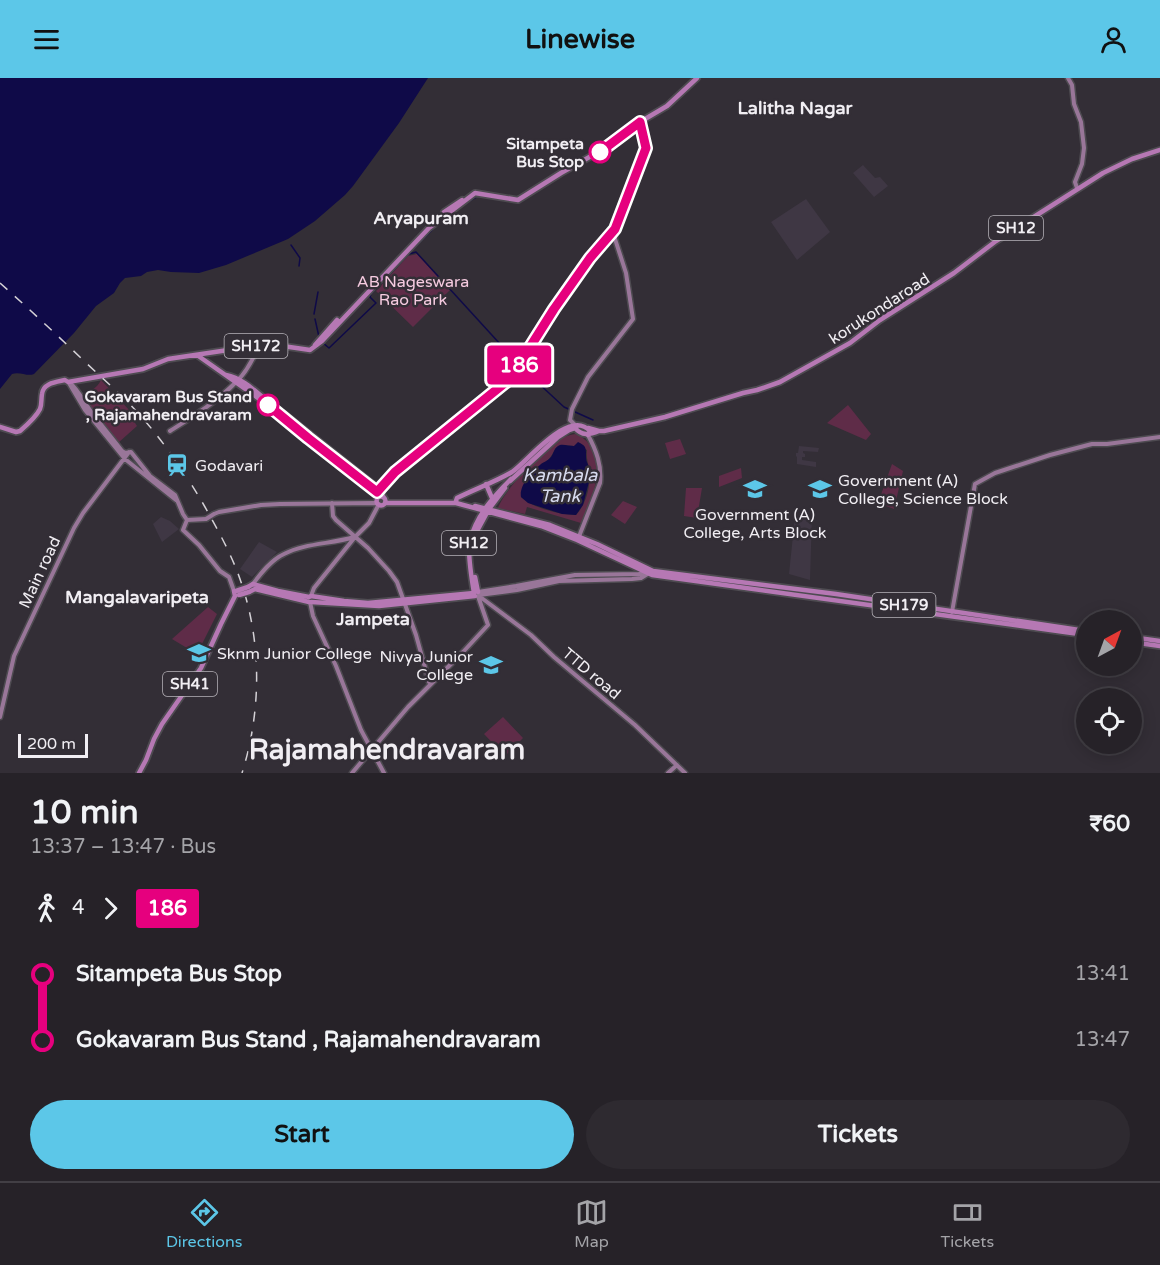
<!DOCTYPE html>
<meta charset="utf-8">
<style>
:root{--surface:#262228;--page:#2e2a30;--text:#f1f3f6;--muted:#a4a4a8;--line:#423f45;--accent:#5cc7e8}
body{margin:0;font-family:"Varela Round",sans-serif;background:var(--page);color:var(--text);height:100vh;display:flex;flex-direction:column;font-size:22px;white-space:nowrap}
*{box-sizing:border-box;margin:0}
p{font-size:20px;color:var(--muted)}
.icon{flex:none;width:33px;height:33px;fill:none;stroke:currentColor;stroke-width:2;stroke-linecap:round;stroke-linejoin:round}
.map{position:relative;height:695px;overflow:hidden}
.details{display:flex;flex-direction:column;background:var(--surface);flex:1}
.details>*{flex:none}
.badge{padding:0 12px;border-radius:4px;font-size:21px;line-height:39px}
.needle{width:39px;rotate:41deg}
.controls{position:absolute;left:1076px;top:532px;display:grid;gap:12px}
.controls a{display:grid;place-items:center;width:66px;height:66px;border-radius:50%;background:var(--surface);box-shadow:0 3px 15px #0003,0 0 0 2px var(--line);font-size:30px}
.scale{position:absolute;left:18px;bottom:15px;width:70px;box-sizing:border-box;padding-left:6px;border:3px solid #f1eef3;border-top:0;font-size:16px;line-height:21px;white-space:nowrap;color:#f1eef3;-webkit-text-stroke:4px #332e36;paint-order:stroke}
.map>.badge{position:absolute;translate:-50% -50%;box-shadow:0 0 0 3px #fff}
.legs{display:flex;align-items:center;gap:9px;height:66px;padding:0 30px;font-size:20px}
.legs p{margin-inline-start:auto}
.headline{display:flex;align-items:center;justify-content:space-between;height:102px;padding:0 30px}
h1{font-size:33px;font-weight:700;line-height:45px}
.primary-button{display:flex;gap:12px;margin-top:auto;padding:12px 30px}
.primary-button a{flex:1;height:69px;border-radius:36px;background:var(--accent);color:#111;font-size:24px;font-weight:700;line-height:69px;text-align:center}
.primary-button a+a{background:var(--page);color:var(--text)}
ul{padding:0 30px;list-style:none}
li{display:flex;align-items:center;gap:21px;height:66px;font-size:22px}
li i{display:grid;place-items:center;width:9px;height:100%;margin:0 8px;background:currentColor}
li i::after{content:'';width:15px;height:15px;margin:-8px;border:4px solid;border-radius:50%;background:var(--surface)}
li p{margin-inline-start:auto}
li:first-child i{background:linear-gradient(#0000 50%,currentColor 0)}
li:last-child i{background:linear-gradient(currentColor 50%,#0000 0)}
header{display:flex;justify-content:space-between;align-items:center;height:78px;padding:0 30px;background:var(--accent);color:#111;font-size:27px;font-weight:700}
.menu{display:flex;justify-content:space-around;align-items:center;height:84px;border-top:2px solid var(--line);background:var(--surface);font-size:16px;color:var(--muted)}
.menu a{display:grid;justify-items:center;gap:3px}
.menu .selected{color:var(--accent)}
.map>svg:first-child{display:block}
.built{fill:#3f3744}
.green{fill:#5f2c48;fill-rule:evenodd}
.water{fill:#0f0a48}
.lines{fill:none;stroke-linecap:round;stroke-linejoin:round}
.stream{stroke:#0f0a48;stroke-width:1.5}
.secondary-casing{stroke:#4e4b51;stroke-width:7}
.primary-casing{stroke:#4e4b51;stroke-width:8}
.secondary{stroke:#997699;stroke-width:4}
.primary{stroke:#b678b4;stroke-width:4.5}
.rail{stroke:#d4d1d6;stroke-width:1.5;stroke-dasharray:10 10;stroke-linecap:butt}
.secondary-bridge-casing{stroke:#4e4b51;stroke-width:7;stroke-linecap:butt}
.primary-bridge-casing{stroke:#4e4b51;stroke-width:8;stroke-linecap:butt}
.secondary-bridge{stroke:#997699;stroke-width:4}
.primary-bridge{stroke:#b678b4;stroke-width:4.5}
.line-1-casing{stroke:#fff;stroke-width:14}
.line-1{stroke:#e6007e;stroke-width:9}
.stop-1-dot{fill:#fff;stroke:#e6007e;stroke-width:3}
.labels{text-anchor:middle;stroke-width:5;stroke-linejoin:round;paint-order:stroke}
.shield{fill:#332e36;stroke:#b8b4ba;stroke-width:1.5}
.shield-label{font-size:15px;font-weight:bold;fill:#f1eef3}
.stop-label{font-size:16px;font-weight:bold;fill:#f1eef3;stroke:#332e36;text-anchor:end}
.park-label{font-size:16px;fill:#f6cbe0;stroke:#332e36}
.street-label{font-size:16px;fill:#f1eef3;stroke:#332e36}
.poi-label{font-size:16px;fill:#f1eef3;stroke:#332e36;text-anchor:start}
.neighbourhood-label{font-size:18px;font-weight:bold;fill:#f1eef3;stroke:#332e36}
.water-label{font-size:18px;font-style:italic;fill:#d7dbef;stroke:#332e36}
.town-label{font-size:28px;font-weight:bold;fill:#f1eef3;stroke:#332e36}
</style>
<header><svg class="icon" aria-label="menu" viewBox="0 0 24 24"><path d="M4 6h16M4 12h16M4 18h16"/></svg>Linewise<svg class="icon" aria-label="person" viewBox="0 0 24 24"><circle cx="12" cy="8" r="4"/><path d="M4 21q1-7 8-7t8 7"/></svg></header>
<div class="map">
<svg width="1160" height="695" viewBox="0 0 1160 695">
<rect width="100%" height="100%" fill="#332e36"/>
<path class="built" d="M863,87L875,100L880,99L888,108L874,119L853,95Z
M806,121L830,154L797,182L771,144Z
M799,368L819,370L818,374L803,373V375L805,376V379H802V382L816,384V389L797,386V379L796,378V375H798Z
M812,437L810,502L789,496L795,438L808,441Z
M161,439L170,443L179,451L162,464L153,446Z
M259,464L277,474L252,499L240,491Z"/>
<path class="green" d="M417,176L450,212L413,249L376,213L408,178Z
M101,302L131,334L130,337L137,348L118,365L83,319L81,316C90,313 97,311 101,302Z
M848,327L871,356L866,362L827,345Z
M575,356C583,359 588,363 592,371C604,397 591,422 581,445L527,429L525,436L498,430C505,411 541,374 557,363C562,359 569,357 575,356ZM561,367L574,368L577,367L587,372C586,380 588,384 589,391C591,407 587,425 576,437C558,436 535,431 521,419L541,386C554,381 551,372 561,367Z
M680,361L686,376L670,381L665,365Z
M892,386L903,393L894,431L878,425Z
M741,390L742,400L719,409V398Z
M686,410H702L697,440L684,438Z
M623,423L637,429L625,446L611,437Z
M208,529L217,536L197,576L172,561Z
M503,639L523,660L505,678L484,656Z"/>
<path class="water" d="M0,0H428L399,45L353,108L345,117L315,143L288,161L226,187L199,195L171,194L158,192L147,194L141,198L125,200L120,205L114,215L96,228L74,255L34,296C27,299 20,293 12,296L0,311Z
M578,364C587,368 586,371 586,379C586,384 589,389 592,392L583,427L576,437L562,436L528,425L521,419C519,408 531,394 540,387C543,384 548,383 551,379C554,375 554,369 560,367C563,366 570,368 574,368Z"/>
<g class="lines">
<path class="stream" d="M506,122L514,124
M464,126L478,118
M291,167L300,180L299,188
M409,176L416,174L523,291L564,329L593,342
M314,236L318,214
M315,241L319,259
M323,265L329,270L376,225L370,219L371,216L414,170L439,145"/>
<g class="secondary-casing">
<path id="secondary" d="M1068,0L1072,7L1074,26L1081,44L1084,70L1082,86L1075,104L1077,110
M69,304C79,312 84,325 92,335C102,348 112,360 122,373L125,375L131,374L150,398L175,417L183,436L187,442L206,441
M69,305L85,332L125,381L176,422
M575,347L570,342L572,331L588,299L633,241L626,195L615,161V151L646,70L640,44
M170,353C192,339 218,323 236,304C245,296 252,283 257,272L255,268
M378,413L395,394L506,304L520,286L554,231L590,180L615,151
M332,425L333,438L336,442L368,470L389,493L397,504L416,557L429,604L431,605
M214,436L219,434L261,427L280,426L377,425
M187,442L183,452L199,467L220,493L229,499L234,513
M578,461L600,405C602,387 596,372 588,357
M253,506C261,495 271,482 284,476C305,465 332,466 354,459
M478,514L516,508L575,497L639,496L646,494
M479,517L517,512L559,503L632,501L641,500L649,495
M311,518L314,510L355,459L369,445L379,426
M479,518L531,557L554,579L635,647L685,695
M310,524L313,538L336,588L361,652L384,695
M952,534L975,406L995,395L1050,377L1092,366H1107L1160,359
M0,639L14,578L74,450L83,435L129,374
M352,695L408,629L463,574L488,547L478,518
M668,695L677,687"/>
</g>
<g class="primary-casing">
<path id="primary" d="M444,134L462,122
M315,267L337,242
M197,277L268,327L308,360L377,414L380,418
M226,297C241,300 253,311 265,321
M283,335L379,411L384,420
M0,349L16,354L20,353C27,347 36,339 40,331C42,326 41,321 42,316C43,305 56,304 65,302L68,304L143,291L168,281L255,268L262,265L310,272L322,263L429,150L475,115L518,122L561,95L609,68L640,44L667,28L697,0
M575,350C582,358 589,357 599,353
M588,350L599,353H604L665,339L743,315L757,312L780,304L850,265L880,242L954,195L996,163L1103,95L1132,81L1160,72
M510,403L558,359L569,352L575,350
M486,406L492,420
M376.5 423a4.5 4.5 0 1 1 9 0a4.5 4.5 0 1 1-9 0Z
M456,423L457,420C475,411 495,404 512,394C529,382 569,330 590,353L588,357
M385,425H456L541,448L577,462L652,497L1086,557
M475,428L550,447L597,466L653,493L836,516L1086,553
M476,455L489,431L505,410
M475,499L478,514
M248,509L253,506L278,513L309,519
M249,514L255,511L309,524
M311,518L344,523L368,525L474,515C472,503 467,474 470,463C476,438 493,419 511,401
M311,524L379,528L475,518
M1131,559L1160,563
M1131,564L1160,568
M139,695L146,682L154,661L162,646L201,590L221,546L235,518L234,513H236"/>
</g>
<use href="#secondary" class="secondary"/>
<use href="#primary" class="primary"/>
<path class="rail" d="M0,205C28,230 56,256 83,282C102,300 122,317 139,336C164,364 186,396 205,429C219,454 233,479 242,507C262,567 261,635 242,695"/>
<g class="secondary-bridge-casing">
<path id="secondary-bridge" d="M206,441L214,436"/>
</g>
<g class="primary-bridge-casing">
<path id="primary-bridge" d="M236,513L248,509
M239,517L249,514"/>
</g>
<use href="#secondary-bridge" class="secondary-bridge"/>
<use href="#primary-bridge" class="primary-bridge"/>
</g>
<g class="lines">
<g class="line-1-casing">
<path id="line-1" d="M268,327L308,360L377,414L395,394L506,304L520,285L554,231L590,180L615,151L646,70L640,44L600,74"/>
</g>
<use href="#line-1" class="line-1"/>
</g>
<defs>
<g id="station-bare" transform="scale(1.8)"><path d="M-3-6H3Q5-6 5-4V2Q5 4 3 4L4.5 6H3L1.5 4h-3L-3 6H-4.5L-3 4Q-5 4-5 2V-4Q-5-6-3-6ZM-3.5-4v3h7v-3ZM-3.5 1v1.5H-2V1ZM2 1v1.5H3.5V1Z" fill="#5cc7e8" stroke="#332e36" stroke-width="2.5" paint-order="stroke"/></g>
<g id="university-bare" transform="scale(1.8)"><path d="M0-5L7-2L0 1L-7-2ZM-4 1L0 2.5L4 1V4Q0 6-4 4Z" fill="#5cc7e8" stroke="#332e36" stroke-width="2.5" paint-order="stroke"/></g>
</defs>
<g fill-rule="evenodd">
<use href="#station-bare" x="177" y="387"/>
<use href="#university-bare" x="755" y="411"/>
<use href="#university-bare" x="820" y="411"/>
<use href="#university-bare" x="199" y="575"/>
<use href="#university-bare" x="491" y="587"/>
</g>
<g class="stop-1-dot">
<circle cx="600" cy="74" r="10"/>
<circle cx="268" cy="327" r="10"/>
</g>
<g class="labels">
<g class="shield">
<rect x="989" y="138" width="54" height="24" rx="4.5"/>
<rect x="224.5" y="256" width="63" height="24" rx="4.5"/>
<rect x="442" y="453" width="54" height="24" rx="4.5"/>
<rect x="872.5" y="515" width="63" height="24" rx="4.5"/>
<rect x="163" y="594" width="54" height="24" rx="4.5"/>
</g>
<g class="shield-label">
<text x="1016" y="155">SH12</text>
<text x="256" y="273">SH172</text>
<text x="469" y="470">SH12</text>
<text x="904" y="532">SH179</text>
<text x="190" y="611">SH41</text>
</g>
<g class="stop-label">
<text x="584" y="71">Sitampeta<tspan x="584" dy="18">Bus Stop</tspan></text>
<text x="252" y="324">Gokavaram Bus Stand<tspan x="252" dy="18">, Rajamahendravaram</tspan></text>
</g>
<g class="park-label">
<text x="413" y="209">AB Nageswara<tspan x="413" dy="18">Rao Park</tspan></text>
</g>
<g class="street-label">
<text transform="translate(879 230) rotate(-33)" y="6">korukondaroad</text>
<text transform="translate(39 494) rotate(-65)" y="6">Main road</text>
<text transform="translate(592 595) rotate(40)" y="6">TTD road</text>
</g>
<g class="poi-label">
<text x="195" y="393">Godavari</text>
<text x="838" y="408">Government (A)<tspan x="838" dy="18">College, Science Block</tspan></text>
<text x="755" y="442" text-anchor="middle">Government (A)<tspan x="755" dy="18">College, Arts Block</tspan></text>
<text x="217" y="581">Sknm Junior College</text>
<text x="473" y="584" text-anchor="end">Nivya Junior<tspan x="473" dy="18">College</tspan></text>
</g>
<g class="neighbourhood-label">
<text x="795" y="36">Lalitha Nagar</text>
<text x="421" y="146">Aryapuram</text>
<text x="137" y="525">Mangalavaripeta</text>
<text x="373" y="547">Jampeta</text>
</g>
<g class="water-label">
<text x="560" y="403">Kambala<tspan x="560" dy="21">Tank</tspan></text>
</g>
<g class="town-label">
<text x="387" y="681">Rajamahendravaram</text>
</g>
</g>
</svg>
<div class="controls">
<a><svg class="needle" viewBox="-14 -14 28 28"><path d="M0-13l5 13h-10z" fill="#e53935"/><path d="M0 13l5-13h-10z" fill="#a4a4a8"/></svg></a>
<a><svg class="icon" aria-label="locate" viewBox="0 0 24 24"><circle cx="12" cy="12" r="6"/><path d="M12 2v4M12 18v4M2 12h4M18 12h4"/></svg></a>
</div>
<div class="scale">200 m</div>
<b class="badge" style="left:519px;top:287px;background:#e6007e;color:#fff">186</b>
</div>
<section class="details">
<div class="headline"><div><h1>10 min</h1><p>13:37 – 13:47 · Bus</p></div><b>₹60</b></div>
<div class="legs"><svg class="icon" aria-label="walk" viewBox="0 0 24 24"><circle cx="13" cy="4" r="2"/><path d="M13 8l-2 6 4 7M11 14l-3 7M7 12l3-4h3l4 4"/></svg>4<svg class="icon" aria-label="forward" viewBox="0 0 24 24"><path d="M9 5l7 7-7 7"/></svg><b class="badge" style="background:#e6007e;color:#fff">186</b></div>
<ul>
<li><i style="color:#e6007e"></i><b>Sitampeta Bus Stop</b><p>13:41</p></li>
<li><i style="color:#e6007e"></i><b>Gokavaram Bus Stand , Rajamahendravaram</b><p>13:47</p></li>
</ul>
<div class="primary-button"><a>Start</a><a>Tickets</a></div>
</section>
<nav class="menu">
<a class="selected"><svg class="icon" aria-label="directions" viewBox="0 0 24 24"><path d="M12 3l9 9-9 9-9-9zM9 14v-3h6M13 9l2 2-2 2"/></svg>Directions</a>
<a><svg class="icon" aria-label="map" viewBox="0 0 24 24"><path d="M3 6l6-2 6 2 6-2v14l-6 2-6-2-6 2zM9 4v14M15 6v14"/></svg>Map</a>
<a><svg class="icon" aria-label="tickets" viewBox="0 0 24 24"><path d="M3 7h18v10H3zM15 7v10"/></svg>Tickets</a>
</nav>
